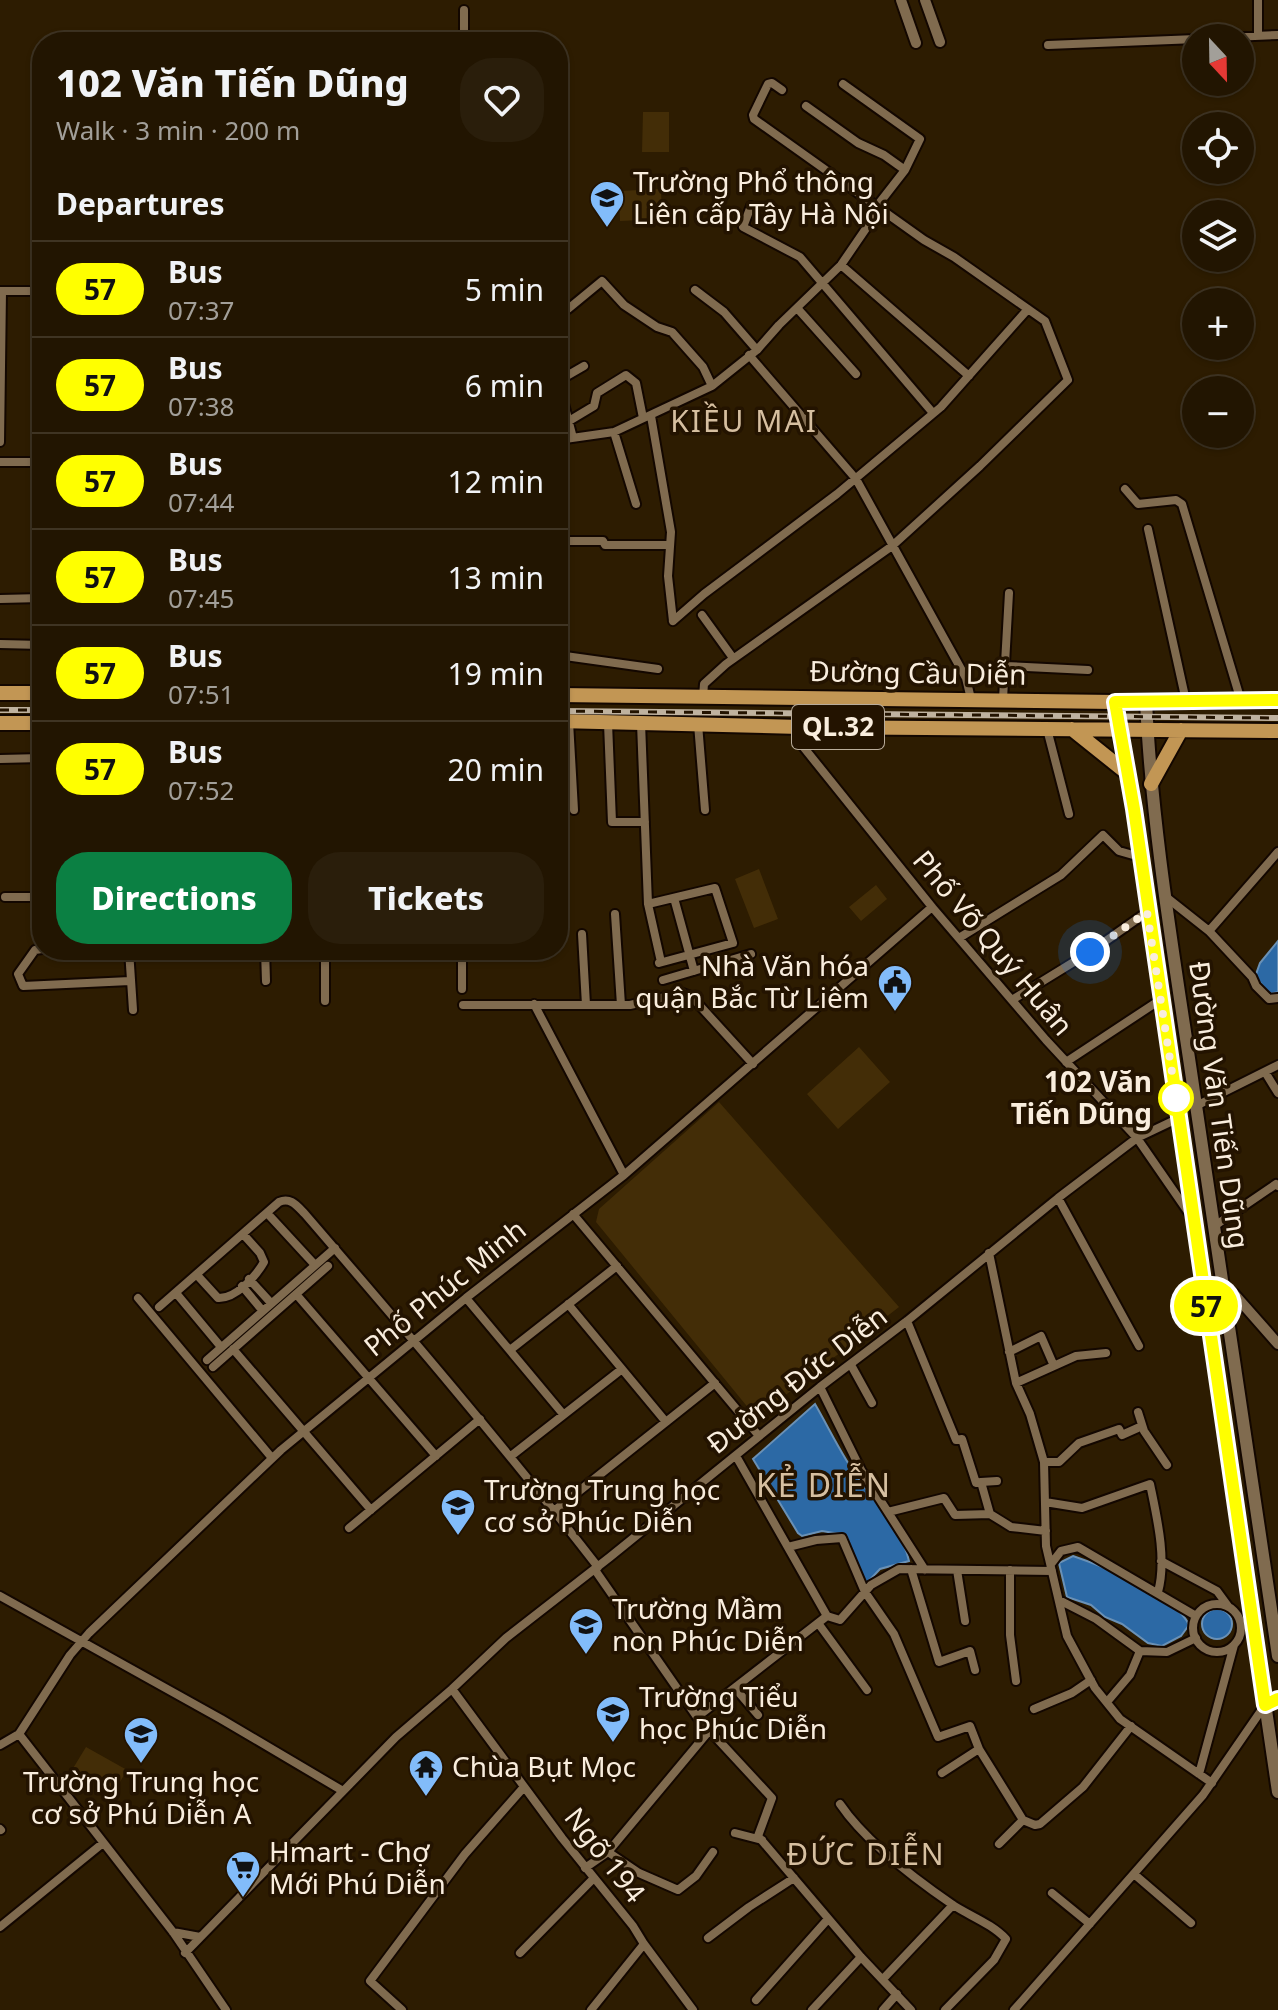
<!DOCTYPE html>
<meta charset="utf-8">
<style>
:root{--surface:#221501;--page:#2a1e0b;--text:#f1f3f6;--muted:#a29f99;--line:#3f3423;--accent:#0b8043}
body{margin:0;font-family:"Noto Sans",sans-serif;background:var(--page);color:var(--text);height:100vh;display:flex;flex-direction:column;font-size:30px;white-space:nowrap}
*{box-sizing:border-box;margin:0}
p{font-size:26px;color:var(--muted)}
.icon{flex:none;width:44px;height:44px;fill:none;stroke:currentColor;stroke-width:2;stroke-linecap:round;stroke-linejoin:round}
.map{position:relative;flex:1;overflow:hidden}
.details{position:absolute;left:32px;top:32px;width:536px;height:928px;display:flex;flex-direction:column;background:var(--surface);border-radius:32px;box-shadow:0 2px 6px #0004,0 0 0 2px var(--line)}
.details>*{flex:none}
.badge{padding:0 16px;border-radius:26px;font-size:28px;line-height:52px}
.needle{width:52px;rotate:158deg}
.buttons{position:absolute;left:1182px;top:24px;display:grid;gap:16px}
.buttons a{display:grid;place-items:center;width:72px;height:72px;border-radius:50%;background:var(--surface);box-shadow:0 2px 6px #0004,0 0 0 2px var(--line);font-size:40px}
.you{position:absolute;width:40px;height:40px;margin:-20px;border:6px solid #fff;border-radius:50%;background:#1a73e8;box-shadow:0 0 0 12px #1a73e833}
.map>.badge{position:absolute;translate:-50% -50%;box-shadow:0 0 0 4px #fff}
h2{padding:0 24px;font-size:30px;line-height:72px}
.round{display:grid;place-items:center;flex:none;width:84px;height:84px;border-radius:32px;background:var(--page)}
.summary{display:flex;align-items:center;justify-content:space-between;height:136px;padding:0 24px}
h1{font-size:38px;font-weight:800;line-height:60px}
.primary-button{display:flex;gap:16px;margin-top:auto;padding:16px 24px}
.primary-button a{flex:1;height:92px;border-radius:32px;background:var(--accent);color:#fff;font-size:32px;font-weight:800;line-height:92px;text-align:center}
.primary-button a+a{background:var(--page);color:var(--text)}
ul{padding:0;list-style:none}
li{display:flex;align-items:center;gap:24px;height:96px;padding:0 24px;border-top:2px solid var(--line)}
li div{flex:1}
li b{display:block;font-size:30px}
li em{font-style:normal}
li .badge{min-width:88px;font-weight:700;text-align:center}
.map>svg:first-child{display:block}
.green{fill:#432d07}
.water{fill:#2c69a5;stroke:#6a91b6;stroke-width:2}
.lines{fill:none;stroke-linecap:round;stroke-linejoin:round}
.minor-casing{stroke:#130700;stroke-width:12}
.tertiary-casing{stroke:#130700;stroke-width:14}
.secondary-casing{stroke:#130700;stroke-width:16}
.trunk-casing{stroke:#130700;stroke-width:18}
.minor{stroke:#806b4f;stroke-width:8}
.tertiary{stroke:#806b4f;stroke-width:10}
.secondary{stroke:#806b4f;stroke-width:12}
.trunk{stroke:#c29654;stroke-width:14}
.rail-casing{stroke:#bfb29f;stroke-width:6}
.rail{stroke:#231300;stroke-width:3;stroke-dasharray:9;stroke-linecap:butt}
.line-casing{stroke:#fff;stroke-width:18}
.line{stroke:#ff0;stroke-width:12}
.walk{stroke:#f9eddd;stroke-width:8;stroke-dasharray:0 14.4}
.stop-dot{fill:#fff;stroke:#ff0;stroke-width:4}
.labels{text-anchor:middle;stroke-width:7;stroke-linejoin:round;paint-order:stroke}
.shield{fill:#231300;stroke:#b9ac9b;stroke-width:2}
.shield-label{font-size:26px;font-weight:bold;fill:#f9eddd}
.poi-label{font-size:28px;fill:#f9eddd;stroke:#231300;text-anchor:start}
.street-label{font-size:28px;fill:#f9eddd;stroke:#231300}
.stop-label{font-size:28px;font-weight:bold;fill:#f9eddd;stroke:#231300;text-anchor:end}
.neighbourhood-label{font-size:30px;letter-spacing:2px;fill:#d6bfa0;stroke:#231300}
.quarter-label{font-size:32px;letter-spacing:2px;fill:#d6bfa0;stroke:#231300}
</style>
<div class="map">
<svg width="1278" height="2010" viewBox="0 0 1278 2010">
<rect width="100%" height="100%" fill="#2d1c01"/>
<path class="green" d="M643,112H669V152H642Z
M661,189L662,219L620,221L619,191Z
M759,869L778,919L754,928L735,879Z
M876,885L887,899L861,921L849,907Z
M859,1047L890,1082L838,1129L807,1094Z
M719,1102L899,1307L765,1411L750,1410L596,1222L599,1209Z
M86,1747L127,1770L113,1794L72,1770Z"/>
<path class="water" d="M1278,941V992L1270,994L1255,977L1260,963Z
M815,1404C830,1430 843,1458 860,1481C879,1507 902,1530 909,1561L880,1569L865,1585L846,1535L822,1531L802,1536L798,1533L753,1459Z
M1073,1556C1105,1567 1175,1594 1189,1625L1181,1636L1162,1646L1148,1643L1122,1624L1105,1617L1091,1605L1067,1597L1059,1563Z
M1202 1624a15 15 0 1 1 30 0a15 15 0 1 1-30 0Z"/>
<g class="lines">
<g class="minor-casing">
<path id="minor" d="M1258,36V0
M1209,38L1278,35
M464,42V10
M1048,45L1196,39
M843,84L920,139L905,170L877,206
M806,106L858,143L884,155L905,170
M751,206L743,227L800,257L933,413
M841,265L969,376
M695,290L724,312L757,350
M0,291H42
M797,308L856,374
M568,309L602,281L624,305L657,327L672,332L703,367L712,386
M749,355L856,479L966,678L971,699
M651,416L671,532L668,576L673,621
M569,421L594,406L597,393L626,375L636,383L643,418
M614,432L636,504
M573,438L558,381L584,366
M558,440L614,432L712,386L757,350L779,325L841,265L880,208
M0,442L2,291
M0,462H42
M1125,489L1138,504L1176,500L1182,504L1241,701
M1148,529L1186,701
M558,541H603L605,545H670
M0,599L42,598
M702,615L733,658
M673,621L704,594L837,494L941,407L1028,309
M0,644L42,645
M558,655L658,669
M1005,666L1088,670
M703,697L704,684L726,664L892,546L980,466L1068,380L1045,321L954,257L924,240L754,119L753,115L768,84L772,83L782,90
M1003,699L1009,593
M569,722L574,810
M608,723L612,822H645
M641,723L648,904L661,962
M698,724L705,810
M800,727L801,744L932,907L1046,1040L1137,1138L1193,1219
M1047,729L1069,814
M0,759L42,758
M5,897H42
M1166,897L1209,931L1252,977L1256,986L1269,999L1278,998
M674,898L694,971
M648,904L715,888L733,943L659,963
M615,914L621,1005
M1209,931L1278,852
M582,934L586,1005
M959,938L1061,875L1103,835L1119,851L1140,857
M42,949L35,950L18,974L23,986L130,981
M129,950L133,1010
M265,950L266,981
M663,980L751,954
M462,989V950
M1012,1000L1090,952L1147,912
M325,1001V950H444
M534,1004L624,1175
M463,1005H630L683,993L691,996L753,1064
M1066,1062L1160,1000
M1265,1072L1278,1093
M1196,1106L1278,1065
M1058,1198L1139,1346
M267,1213L315,1265
M573,1214L759,1436
M1213,1227L1276,1184L1278,1186
M989,1253L1016,1383L1030,1414L1044,1462L1046,1546L1067,1636L1095,1688L1120,1719L1212,1783
M197,1275L218,1298C236,1299 256,1276 264,1262L260,1253L243,1234
M249,1279L271,1303
M242,1286L262,1310
M176,1293L221,1347
M296,1294L436,1456
M138,1298L272,1458
M466,1298L563,1414
M568,1304L666,1422
M159,1307L279,1202C291,1197 297,1206 305,1214C405,1330 504,1446 598,1567
M907,1321L956,1440L962,1439L976,1483L981,1482L990,1514
M233,1349L371,1510
M510,1350L617,1266
M1009,1352L1041,1336L1054,1366
M207,1360L335,1248
M851,1365L872,1403
M213,1367L328,1266
M1016,1383L1076,1356L1106,1353
M820,1387L861,1470L925,1570
M1138,1412L1144,1431L1167,1465
M511,1456L622,1369
M736,1456L827,1616
M1044,1462H1059L1079,1443L1119,1429L1122,1435L1142,1426
M981,1482L997,1481
M1045,1502L1082,1508L1150,1484C1157,1518 1167,1559 1158,1592
M554,1511L715,1383
M888,1512L944,1498L955,1515L990,1514L1011,1527L1046,1531
M349,1528L480,1419
M788,1547L816,1540L842,1538L865,1592L894,1634L938,1737L970,1726L979,1749L1023,1820L999,1844
M1161,1561L1217,1591L1228,1606
M1051,1564L1061,1551L1078,1547L1196,1616
M911,1569L939,1662L970,1651L975,1670
M595,1570L697,1717L772,1798L758,1836L861,1957L911,2010
M957,1570L965,1621
M1010,1570V1635L1016,1681
M0,1596L221,1719L343,1791
M1059,1600L1096,1619L1140,1651L1167,1652L1196,1638
M1193 1628a24 24 0 1 1 48 0a24 24 0 1 1-48 0Z
M827,1616L840,1620L871,1585L899,1569L1052,1571
M818,1623L867,1690
M735,1688L758,1715
M452,1689L562,1838L633,1926L644,1944L693,2010
M1107,1702L1130,1675L1140,1651
M1034,1709L1072,1693L1091,1680
M697,1717L827,1616
M19,1734L70,1655L89,1633L281,1450L466,1298L624,1175L932,907
M0,1745L19,1734L173,1932L226,2010
M942,1773L979,1749
M1199,1774L1234,1645
M840,1804C865,1841 915,1879 953,1905C970,1916 992,1924 1006,1939L994,1960L945,2010
M1023,1820L1035,1825L1040,1824L1083,1787L1131,1726
M0,1829L1,1830
M735,1833L762,1840
M608,1852L639,1873L678,1890L696,1876L713,1852
M585,1868L608,1852L709,1731
M1134,1874L1191,1923
M1052,1893L1090,1924
M0,1927L103,1843
M173,1932L200,1937
M708,1938L749,1907L794,1878
M185,1953L396,1737L452,1689L506,1638L610,1557L820,1387L907,1321L1058,1198L1137,1138L1179,1118
M520,1953L593,1879
M883,1979L953,1905
M756,2000L828,1919
M402,2010L370,1981L465,1854L524,1787
M591,2010L644,1944
M812,2010L861,1957
M883,2010L897,1994
M1014,2010L1203,1795L1265,1705L1278,1699"/>
</g>
<g class="tertiary-casing">
<path id="tertiary" d="M901,0L916,43
M925,0L940,42
M1221,1288L1234,1294L1278,1344"/>
</g>
<g class="secondary-casing">
<path id="secondary" d="M1146,701C1152,832 1175,962 1194,1092C1221,1280 1249,1468 1278,1656
M1115,702L1118,730L1134,809L1278,1792"/>
</g>
<g class="trunk-casing">
<path id="trunk" d="M0,693H42
M558,695L1115,702L1278,700
M558,721L800,727L1278,731
M0,723H42
M1072,729L1127,773
M1151,784L1181,730"/>
</g>
<use href="#minor" class="minor"/>
<use href="#tertiary" class="tertiary"/>
<use href="#secondary" class="secondary"/>
<use href="#trunk" class="trunk"/>
<g class="rail-casing">
<path id="rail" d="M0,710H42
M558,711L1278,718"/>
</g>
<use href="#rail" class="rail"/>
</g>
<g class="lines">
<g class="line-casing">
<path id="line" d="M1278,700L1115,702L1134,809L1265,1705L1278,1699"/>
</g>
<use href="#line" class="line"/>
<path class="walk" d="M1090,952L1147,912L1176,1098"/>
</g>
<defs>
<g id="school-pin" transform="scale(1.8)"><path d="M0 17L-7.5 6A9.5 9.5 0 1 1 7.5 6Z" fill="#82bcfa" stroke="#231300"/><path d="M0-5L7-2L0 1L-7-2ZM-4 1L0 2.5L4 1V4Q0 6-4 4Z" fill="#111"/></g>
<g id="civic-pin" transform="scale(1.8)"><path d="M0 17L-7.5 6A9.5 9.5 0 1 1 7.5 6Z" fill="#82bcfa" stroke="#231300"/><path d="M-.6-6.5H3V-4.5H.6V-3L4-1V1h2V6H-6V1h2V-1L-.6-3ZM-1.2 2.5V6h2.4V2.5Z" fill="#111"/></g>
<g id="temple-pin" transform="scale(1.8)"><path d="M0 17L-7.5 6A9.5 9.5 0 1 1 7.5 6Z" fill="#82bcfa" stroke="#231300"/><path d="M0-6L5-2H3V0L6.5 2.5H4V6H1.5V3h-3V6H-4V2.5H-6.5L-3 0V-2H-5Z" fill="#111"/></g>
<g id="supermarket-pin" transform="scale(1.8)"><path d="M0 17L-7.5 6A9.5 9.5 0 1 1 7.5 6Z" fill="#82bcfa" stroke="#231300"/><path d="M-6-5.5h2.5l.6 2H6L4.5 2H-2.5L-4.4-4H-6ZM-1.5 3.2a1.3 1.3 0 1 0 .1 0ZM3 3.2a1.3 1.3 0 1 0 .1 0Z" fill="#111"/></g>
</defs>
<g fill-rule="evenodd">
<use href="#school-pin" x="607" y="198"/>
<use href="#civic-pin" x="895" y="982"/>
<use href="#school-pin" x="458" y="1506"/>
<use href="#school-pin" x="586" y="1625"/>
<use href="#school-pin" x="613" y="1713"/>
<use href="#school-pin" x="141" y="1734"/>
<use href="#temple-pin" x="426" y="1767"/>
<use href="#supermarket-pin" x="243" y="1868"/>
</g>
<circle class="stop-dot" cx="1176" cy="1098" r="16"/>
<g class="labels">
<rect class="shield" x="792" y="705" width="92" height="44" rx="6"/>
<g class="shield-label">
<text x="838" y="736">QL.32</text>
</g>
<g class="poi-label">
<text x="633" y="192">Trường Phổ thông<tspan x="633" dy="32">Liên cấp Tây Hà Nội</tspan></text>
<text x="869" y="976" text-anchor="end">Nhà Văn hóa<tspan x="869" dy="32">quận Bắc Từ Liêm</tspan></text>
<text x="484" y="1500">Trường Trung học<tspan x="484" dy="32">cơ sở Phúc Diễn</tspan></text>
<text x="612" y="1619">Trường Mầm<tspan x="612" dy="32">non Phúc Diễn</tspan></text>
<text x="639" y="1707">Trường Tiểu<tspan x="639" dy="32">học Phúc Diễn</tspan></text>
<text x="452" y="1777">Chùa Bụt Mọc</text>
<text x="141" y="1792" text-anchor="middle">Trường Trung học<tspan x="141" dy="32">cơ sở Phú Diễn A</tspan></text>
<text x="269" y="1862">Hmart - Chợ<tspan x="269" dy="32">Mới Phú Diễn</tspan></text>
</g>
<g class="street-label">
<text transform="translate(918 673) rotate(1)" y="10">Đường Cầu Diễn</text>
<text transform="translate(993 943) rotate(50)" y="10">Phố Võ Quý Huân</text>
<text transform="translate(1219 1105) rotate(82)" y="10">Đường Văn Tiến Dũng</text>
<text transform="translate(445 1288) rotate(-39)" y="10">Phố Phúc Minh</text>
<text transform="translate(797 1380) rotate(-38)" y="10">Đường Đức Diễn</text>
<text transform="translate(605 1855) rotate(52)" y="10">Ngõ 194</text>
</g>
<g class="stop-label">
<text x="1152" y="1092">102 Văn<tspan x="1152" dy="32">Tiến Dũng</tspan></text>
</g>
<g class="neighbourhood-label">
<text x="744" y="432">KIỀU MAI</text>
<text x="866" y="1865">ĐỨC DIỄN</text>
</g>
<g class="quarter-label">
<text x="824" y="1497">KẺ DIỄN</text>
</g>
</g>
</svg>
<div class="buttons">
<a><svg class="needle" viewBox="-14 -14 28 28"><path d="M0-13l5 13h-10z" fill="#e53935"/><path d="M0 13l5-13h-10z" fill="#a29f99"/></svg></a>
<a><svg class="icon" aria-label="locate" viewBox="0 0 24 24"><circle cx="12" cy="12" r="6"/><path d="M12 2v4M12 18v4M2 12h4M18 12h4"/></svg></a>
<a><svg class="icon" aria-label="layers" viewBox="0 0 24 24"><path d="M12 4l9 5-9 5-9-5zM3 14l9 5 9-5"/></svg></a>
<a>+</a>
<a>−</a>
</div>
<div class="you" style="left:1090px;top:952px"></div>
<b class="badge" style="left:1206px;top:1306px;background:#ff0;color:#111">57</b>
<section class="details">
<div class="summary"><div><h1>102 Văn Tiến Dũng</h1><p>Walk · 3 min · 200 m</p></div><a class="round"><svg class="icon" aria-label="heart" viewBox="0 0 24 24"><path d="M12 20l-8-8c-3-5 5-10 8-4 3-6 11-1 8 4z"/></svg></a></div>
<h2>Departures</h2>
<ul>
<li><span class="badge" style="background:#ff0;color:#111">57</span><div><b>Bus</b><p>07:37</p></div><em>5 min</em></li>
<li><span class="badge" style="background:#ff0;color:#111">57</span><div><b>Bus</b><p>07:38</p></div><em>6 min</em></li>
<li><span class="badge" style="background:#ff0;color:#111">57</span><div><b>Bus</b><p>07:44</p></div><em>12 min</em></li>
<li><span class="badge" style="background:#ff0;color:#111">57</span><div><b>Bus</b><p>07:45</p></div><em>13 min</em></li>
<li><span class="badge" style="background:#ff0;color:#111">57</span><div><b>Bus</b><p>07:51</p></div><em>19 min</em></li>
<li><span class="badge" style="background:#ff0;color:#111">57</span><div><b>Bus</b><p>07:52</p></div><em>20 min</em></li>
</ul>
<div class="primary-button"><a>Directions</a><a>Tickets</a></div>
</section>
</div>
